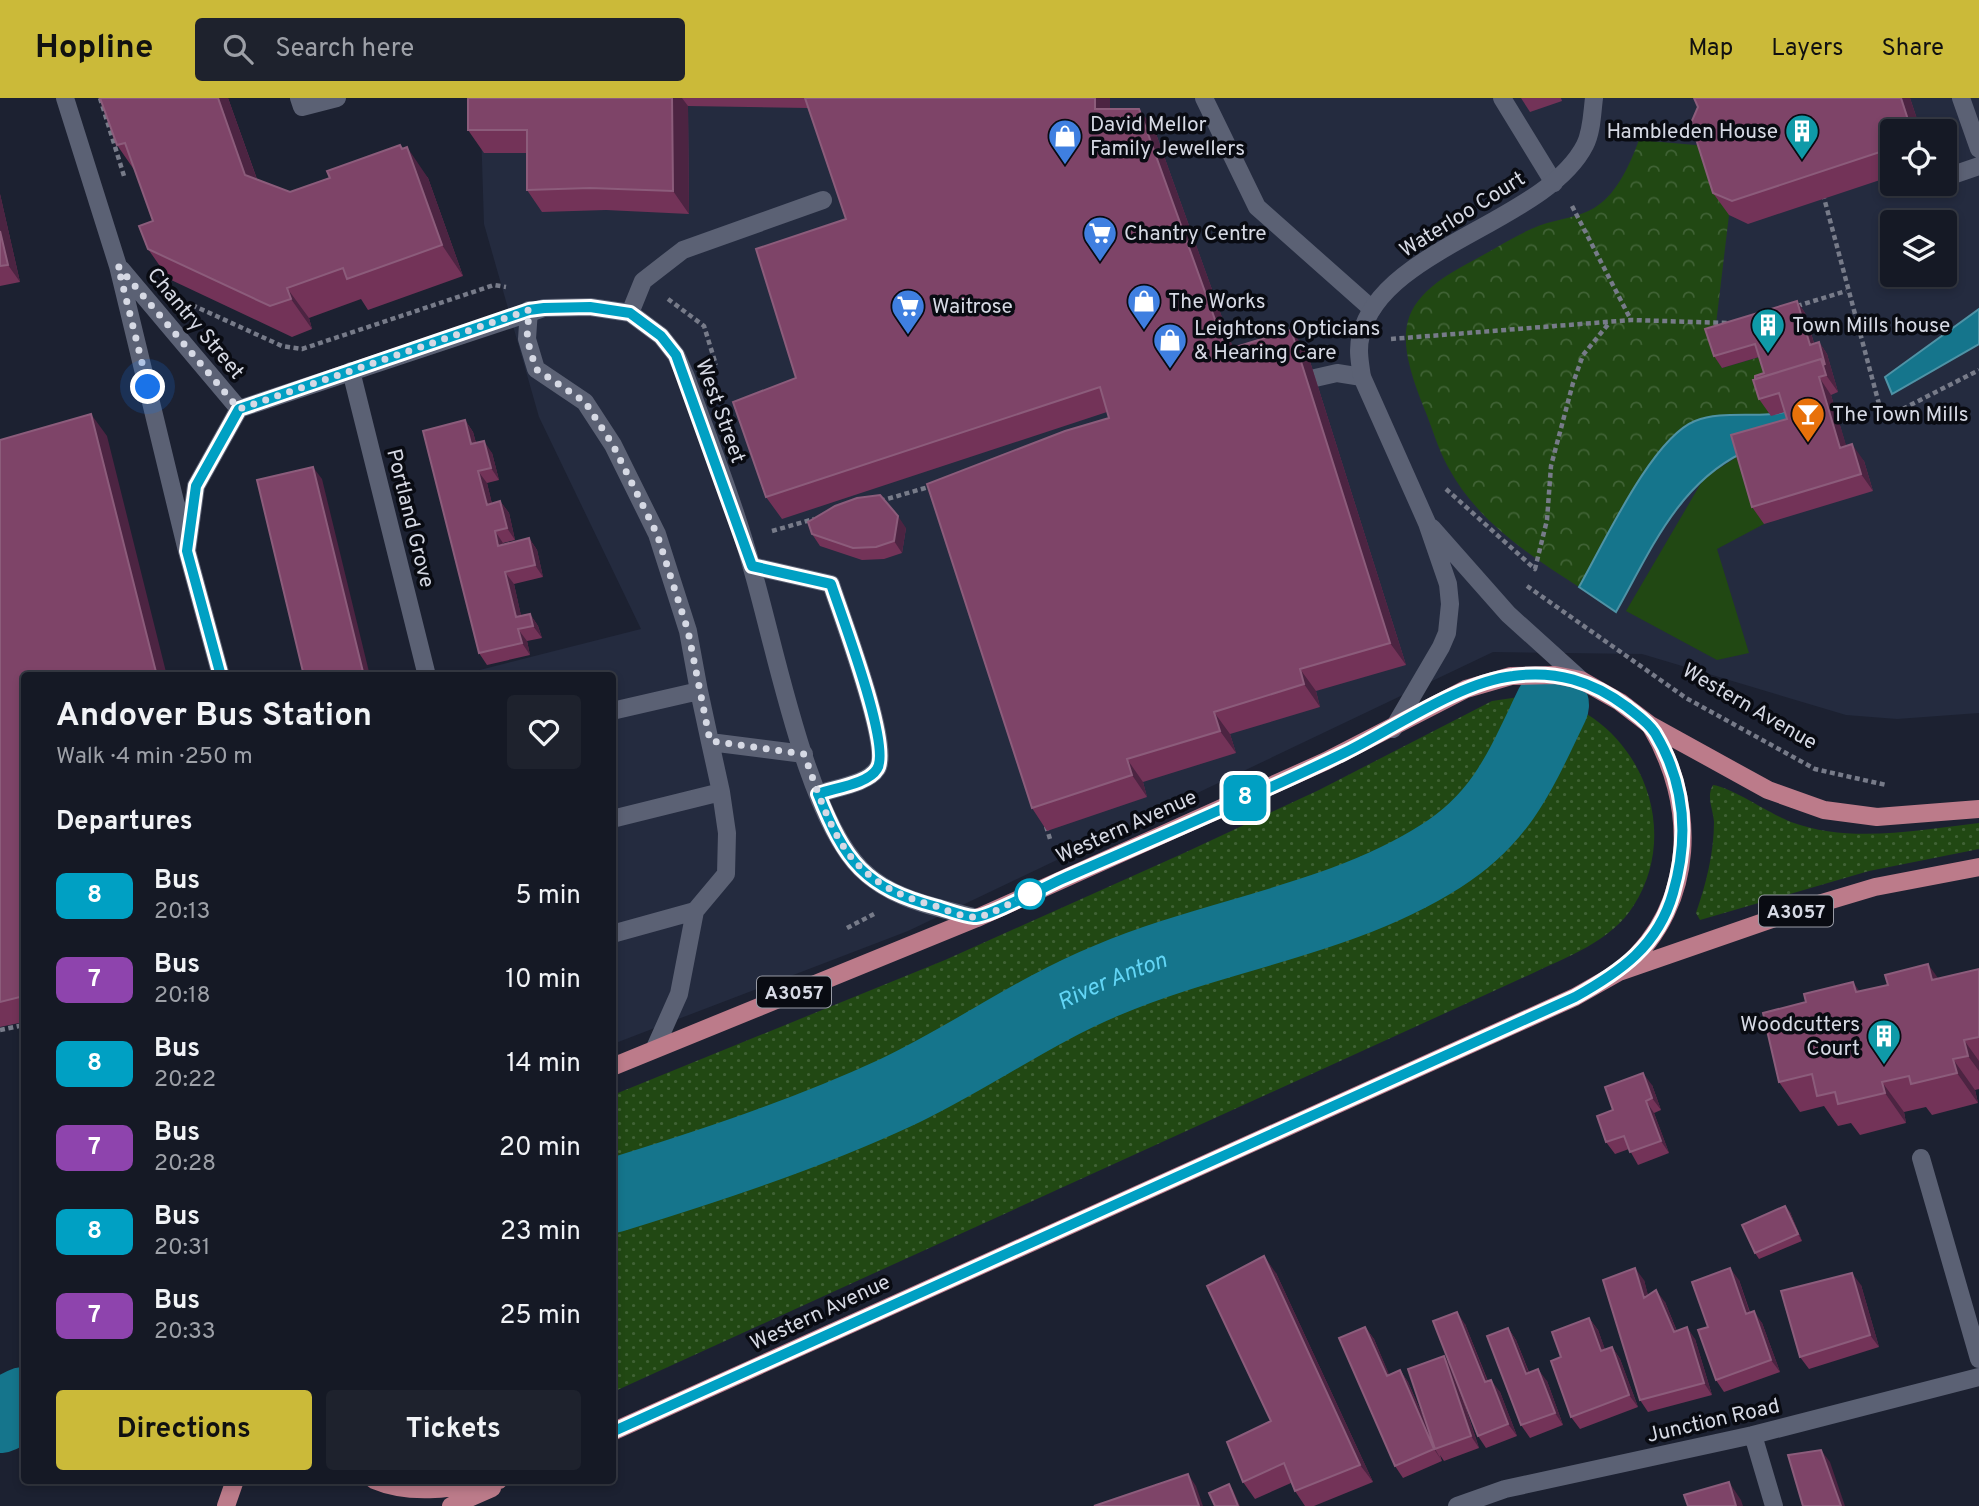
<!DOCTYPE html>
<meta charset="utf-8">
<style>
:root{--surface:#151925;--page:#1e222d;--text:#f1f3f6;--muted:#9da0a7;--line:#343842;--accent:#cbba39}
body{margin:0;font-family:Overpass,sans-serif;background:var(--page);color:var(--text);height:100vh;display:flex;flex-direction:column;font-size:26px;white-space:nowrap}
*{box-sizing:border-box;margin:0}
p{font-size:23px;color:var(--muted)}
.icon{flex:none;width:38px;height:38px;fill:none;stroke:currentColor;stroke-width:2;stroke-linecap:round;stroke-linejoin:round}
.map{position:relative;flex:1;overflow:hidden}
.drawer{position:absolute;left:21px;top:574px;width:595px;height:812px;display:flex;flex-direction:column;background:var(--surface);border-radius:7px;box-shadow:0 4px 10px #0003,0 0 0 2px var(--line)}
.drawer>*{flex:none}
.badge{padding:0 14px;border-radius:10px;font-size:24px;line-height:46px}
.tools{position:absolute;left:1880px;top:21px;display:grid;gap:14px}
.tools a{display:grid;place-items:center;width:77px;height:77px;border-radius:7px;background:var(--surface);box-shadow:0 4px 10px #0003,0 0 0 2px var(--line);font-size:35px}
.you{position:absolute;width:35px;height:35px;margin:-18px;border:5px solid #fff;border-radius:50%;background:#1a73e8;box-shadow:0 0 0 10px #1a73e833}
.map>.badge{position:absolute;translate:-50% -50%;box-shadow:0 0 0 4px #fff}
h2{padding:0 35px;font-size:26px;line-height:63px}
.round{display:grid;place-items:center;flex:none;width:74px;height:74px;border-radius:7px;background:var(--page)}
.headline{display:flex;align-items:center;justify-content:space-between;height:119px;padding:0 35px}
h1{font-size:33px;font-weight:700;line-height:52px}
.cta{display:flex;gap:14px;margin-top:auto;padding:14px 35px}
.cta a{flex:1;height:80px;border-radius:7px;background:var(--accent);color:#111;font-size:28px;font-weight:700;line-height:80px;text-align:center}
.cta a+a{background:var(--page);color:var(--text)}
ul{padding:0;list-style:none}
li{display:flex;align-items:center;gap:21px;height:84px;padding:0 35px}
li div{flex:1}
li b{display:block;font-size:26px}
li em{font-style:normal}
li .badge{min-width:77px;font-weight:700;text-align:center}
header{display:flex;align-items:center;gap:42px;box-sizing:border-box;height:98px;padding:0 35px;background:var(--accent);color:#111}
header strong{font-size:33px}
nav{display:flex;gap:38px;margin-inline-start:auto;font-size:24px}
.search{width:490px;height:63px;background:var(--page);display:flex;align-items:center;gap:18px;box-sizing:border-box;padding:0 24px;border-radius:7px;color:var(--muted);font-size:26px}
.map>svg:first-child{display:block}
.built{fill:#242b3f;fill-rule:evenodd}
.grass{fill:url(#grass-dots)}
.park{fill:url(#park-crowns)}
.garden{fill:#214813}
.water{fill:#15758c;stroke:#4f93a6;stroke-width:2}
.lines{fill:none;stroke-linecap:round;stroke-linejoin:round}
.river{stroke:#15758c;stroke-width:74}
.path{stroke:#777b89;stroke-width:4.5;stroke-dasharray:5 3.5;stroke-linecap:butt}
.lane{stroke:#5b6174;stroke-width:18}
.street{stroke:#5b6174;stroke-width:18}
.primary{stroke:#bc7b8a;stroke-width:18}
.wall{fill:#733358}
.shaded-wall{fill:#4c2442}
.building{fill:#7e4468;stroke:#8c5c7b;stroke-width:2}
.line-casing{stroke:#fff;stroke-width:16}
.line{stroke:#00a0c3;stroke-width:10}
.walk{stroke:#d6d9e4;stroke-width:7;stroke-dasharray:0 12.6}
.stop-dot{fill:#fff;stroke:#00a0c3;stroke-width:3.5}
.labels{text-anchor:middle;stroke-width:7;stroke-linejoin:round;paint-order:stroke}
.shield{fill:#090b12;stroke:#989ba5;stroke-width:2}
.shield-label{font-size:19px;font-weight:bold;fill:#d6d9e4}
.poi-label{font-size:21px;fill:#d6d9e4;stroke:#090b12;text-anchor:start}
.street-label{font-size:21px;fill:#d6d9e4;stroke:#090b12}
.water-label{font-size:23px;font-style:italic;fill:#63d6f6;stroke:#090b12}
</style>
<header>
<strong>Hopline</strong>
<div class="search"><svg class="icon" aria-label="search" viewBox="0 0 24 24"><circle cx="10" cy="10" r="6"/><path d="M15 15l6 6"/></svg>Search here</div>
<nav><a>Map</a><a>Layers</a><a>Share</a></nav>
</header>
<div class="map">
<svg width="1979" height="1408" viewBox="0 0 1979 1408">
<defs>
<pattern id="grass-dots" width="8" height="8" patternUnits="userSpaceOnUse" patternTransform="scale(1.75)"><rect width="8" height="8" fill="#214813"/><path d="M2 2h.1M6 6h.1" fill="none" stroke="#406235" stroke-width="1.8" stroke-linecap="round"/></pattern>
<pattern id="park-crowns" width="20" height="18" patternUnits="userSpaceOnUse" patternTransform="scale(1.75)"><rect width="20" height="18" fill="#214813"/><path d="M2 6a3 3 0 1 1 6 0M12 15a3 3 0 1 1 6 0" fill="none" stroke="#406235"/></pattern>
</defs>
<rect width="100%" height="100%" fill="#1c2131"/>
<path class="built" d="M480,0H1979V615L1897,621L1846,617L1642,556L1493,554L908,833L613,946L612,578H473L472,574L641,531L539,319L484,126ZM1892,33H1944V86H1892ZM1892,124H1944V177H1892Z"/>
<path class="grass" d="M1533,597C1630,609 1687,723 1634,807C1611,844 1566,859 1529,877L613,1294V997L945,862L1184,755L1319,692L1492,603Z
M1713,687C1731,689 1770,716 1791,724C1851,746 1917,732 1979,725V751L1869,773L1700,822L1696,815C1706,786 1714,755 1714,724C1713,711 1706,698 1713,687Z"/>
<path class="park" d="M1639,42L1706,48L1729,117L1714,243L1722,270L1763,258L1771,319C1748,318 1718,314 1696,323C1653,339 1603,448 1579,489C1529,457 1477,423 1448,369C1438,351 1432,329 1424,310C1392,230 1398,201 1476,161C1496,150 1516,137 1536,129C1555,121 1580,120 1597,108C1618,94 1630,66 1639,42Z"/>
<path class="garden" d="M1743,355L1764,426L1717,451L1749,555L1717,562L1626,513L1704,380Z"/>
<path class="water" d="M1979,211V246L1892,296L1885,279Z
M1792,312L1799,338C1781,343 1759,347 1742,355C1677,387 1650,454 1616,514L1579,489C1603,447 1652,340 1695,323C1725,311 1761,322 1792,312Z"/>
<g class="lines">
<g class="river">
<path id="s1" d="M612,1098C709,1068 804,1037 895,995C968,961 1034,912 1108,882C1216,836 1341,822 1441,758C1503,719 1521,671 1552,607"/>
<path d="M0,1318L24,1306"/>
</g>
<path class="path" d="M100,0L124,78
M1823,96L1883,321L1979,272
M1572,108L1631,222
M668,201L704,228L716,267
M192,207L282,248L302,251L494,187L506,189
M1797,208L1846,193
M1391,241L1631,222L1728,225
M1446,391L1535,471L1547,422L1551,368L1573,285L1583,257L1610,224
M880,403L932,388
M772,433L814,421
M1527,488L1686,600L1815,671L1886,687
M1046,728L1050,741
M847,830L874,816
M0,932L24,927"/>
<path class="lane" d="M299,0L302,9L337,0
M1204,0L1257,109L1372,211
M1502,0L1554,85
M529,212L527,241L536,271L585,304L613,347L657,436L688,533L699,593
M630,215L643,183L683,152L823,102
M1315,280L1337,275L1362,279
M752,468L831,486C841,517 892,649 877,671C867,686 834,690 818,696
M612,613L699,593L710,644L804,656
M710,644L721,694
M612,721L721,694L727,735L726,776L695,813L679,896L655,950
M612,836L695,813"/>
<path class="street" d="M65,0L118,168L187,453L221,578
M1961,0L1979,51
M1944,80L1979,68
M121,171L239,311
M351,273L427,578
M1432,430L1508,516L1581,582
M187,453L196,388L239,311L544,210L590,209L630,215L661,238L676,257L686,279C709,342 734,405 752,470C775,548 806,716 861,771C892,802 936,809 977,820
M1393,631L1441,549L1447,535L1450,506L1448,486L1427,425L1362,279C1360,265 1357,251 1361,237C1381,150 1546,124 1585,47C1592,33 1592,15 1594,0
M1921,1060L1979,1261
M1753,1337L1774,1408
M1457,1408L1505,1391L1753,1337L1979,1279"/>
<path class="primary" d="M1625,869C1697,804 1697,706 1650,627
M612,969L977,820L1326,663L1466,591L1511,578L1555,577L1581,582L1620,604L1650,627L1768,692L1824,712L1877,719L1979,711
M612,1334L1575,899L1619,874L1798,812L1875,789L1979,769
M374,1382C414,1399 457,1389 499,1382
M226,1408L235,1382
M451,1408L492,1390"/>
</g>
<path class="wall" d="M100,0H228L257,81L290,94L330,80L403,51L428,80L463,178L368,212L361,201L309,220L312,231L292,239L169,181L148,151L153,123L135,73L117,47Z
M468,0H1110V11H1139L1155,33L1233,250L1291,232L1307,254L1406,567L1316,593L1320,609L1230,636L1236,655L1143,684L1147,699L1047,733L1032,710L1109,320L1107,314L782,421L766,399L796,280L846,121L808,10L688,8L689,116L606,112L542,114L527,92V55H484L468,32Z
M1521,0H1561L1562,3L1530,14Z
M1694,0H1910L1921,33H1892V78L1748,126L1729,117L1713,95L1698,9Z
M0,96L20,184L0,188Z
M1797,203L1805,215L1814,245L1819,244L1827,256L1838,294L1831,297L1846,348L1864,363L1873,393L1764,426L1752,409L1787,321L1785,314L1771,318L1759,301L1764,275L1759,259L1722,270L1714,258Z
M465,322L473,334L476,345L492,355L499,382L487,385L492,406L500,403L509,415L515,442L503,445V447L529,440L537,452L543,479L514,486L521,518L530,516L538,528L542,540L527,543L530,557L487,567L479,555Z
M107,338L24,578V924L0,929V342Z
M906,430L902,455L884,461L862,462L820,448L812,436Z
M1979,871V991L1975,992L1978,1005L1932,1017L1926,1009L1904,1014L1906,1025L1860,1037L1851,1025L1838,1028L1824,1008L1800,1014L1779,984L1860,893L1938,881Z
M1652,987L1661,1012L1654,1015L1669,1055L1638,1067L1629,1051L1615,1056L1606,1044L1613,1012Z
M1790,1114L1802,1143L1759,1161L1755,1155Z
M1276,1175L1373,1384L1314,1408H1305L1295,1393L1291,1385L1255,1401L1243,1384L1271,1323Z
M1644,1182L1648,1198L1665,1204L1677,1233L1695,1241L1712,1297L1648,1314L1640,1302Z
M1739,1182L1750,1214L1762,1225L1780,1274L1724,1294L1716,1282L1708,1229Z
M1861,1187L1879,1249L1809,1271L1800,1259Z
M1589,1220L1598,1232L1605,1252L1612,1249L1620,1261L1638,1309L1580,1331L1571,1319L1561,1259Z
M1465,1226L1488,1283L1500,1294L1517,1338L1486,1350L1478,1338L1458,1286L1479,1350L1444,1363L1440,1357L1442,1363L1403,1380L1395,1368L1365,1229L1374,1241L1389,1277L1400,1272L1408,1284L1429,1332L1444,1258L1450,1268Z
M1508,1230L1516,1242L1529,1274L1547,1283L1563,1327L1530,1340L1521,1327Z"/>
<path class="shaded-wall" d="M218,0H228L266,107L245,77Z
M672,0H682L688,8L689,116L673,93Z
M1095,0H1110V33L1095,11Z
M1901,0H1910L1921,33H1910Z
M1139,11L1155,33L1242,275L1226,252Z
M400,47L413,64L407,49L428,80L463,178L442,147Z
M0,96L20,184L8,167L0,133Z
M287,190L309,220L312,231L291,201Z
M1797,203L1805,215L1818,259L1810,247Z
M1291,232L1307,254L1406,567L1390,545Z
M1819,244L1827,256L1838,294L1826,277L1821,261Z
M1819,279L1831,297L1852,367L1840,350Z
M91,316L107,338L167,578H157Z
M465,322L473,334L480,359L471,346Z
M484,343L492,355L499,382L491,370Z
M1852,346L1864,363L1873,393L1861,376Z
M313,369L322,381L370,578H364Z
M478,373L487,385L495,419L487,407Z
M500,403L509,415L515,442L507,430Z
M898,418L906,430L902,455L894,443Z
M495,433L503,445L506,460L498,448Z
M529,440L537,452L543,479L535,467Z
M505,474L514,486L524,531L516,519Z
M530,516L538,528L542,540L533,528Z
M518,531L527,543L530,557L522,545Z
M1300,571L1316,593L1320,609L1304,586Z
M1214,614L1230,636L1236,655L1220,633Z
M1127,661L1143,684L1147,699L1132,677Z
M1928,866L1950,897L1932,882Z
M1853,884L1874,914L1856,894Z
M1964,942L1979,963V973L1968,958Z
M1953,961L1975,992L1978,1005L1957,975Z
M1643,975L1652,987L1661,1012L1652,1000Z
M1882,984L1904,1014L1906,1025L1885,995Z
M1646,1003L1654,1015L1669,1055L1661,1043Z
M1785,1108L1790,1114L1802,1143L1798,1136Z
M1264,1158L1276,1175L1373,1384L1360,1367Z
M1635,1170L1644,1182L1652,1212L1644,1200Z
M1730,1170L1739,1182L1754,1228L1746,1216Z
M1852,1175L1861,1187L1879,1249L1870,1237Z
M1656,1192L1665,1204L1682,1246L1674,1234Z
M1754,1213L1762,1225L1780,1274L1771,1262Z
M1457,1214L1465,1226L1493,1297L1485,1284Z
M1589,1220L1598,1232L1610,1265L1601,1253Z
M1365,1229L1374,1241L1395,1290L1387,1278Z
M1687,1229L1695,1241L1712,1297L1704,1285Z
M1508,1230L1516,1242L1534,1288L1526,1276Z
M1612,1249L1620,1261L1638,1309L1629,1297Z
M1444,1258L1452,1270L1479,1350L1471,1338Z
M1538,1271L1547,1283L1563,1327L1555,1315Z
M1400,1272L1408,1284L1437,1350L1435,1351L1442,1363L1434,1351Z
M1491,1282L1500,1294L1517,1338L1508,1326Z
M1821,1352L1830,1364L1845,1408H1841Z
M1188,1376L1196,1388L1203,1408H1199Z
M1729,1384L1741,1402L1743,1408H1736Z
M1229,1386L1233,1392L1240,1408H1238Z"/>
<path class="building" d="M100,0H218L245,77L290,94L330,80L327,73L400,47L402,51L407,49L442,147L347,181L343,170L287,190L291,201L270,208L148,151L139,128L153,123L125,45L117,47Z
M468,0H672L673,93L590,90L527,92V32H468Z
M805,0H1095V11H1139L1226,252L1291,232L1390,545L1300,571L1304,586L1214,614L1220,633L1127,661L1132,677L1032,710L927,386L1065,333L1109,320L1100,289L766,399L733,304L796,280L756,151L846,121Z
M1694,0H1901L1911,31L1910,33H1892V50L1732,103L1713,95L1691,25L1698,9Z
M0,133L8,167L0,168Z
M1797,203L1810,247L1819,244L1825,267L1821,261L1755,281V278L1764,275L1755,246L1714,258L1705,231Z
M1821,261L1826,277L1819,279L1840,350L1852,346L1861,376L1752,409L1731,337L1787,321L1779,295L1759,301L1753,282Z
M91,316L157,578H24V898L0,904V342Z
M465,322L471,346L484,343L491,370L478,373L487,407L500,403L507,430L495,433L498,448L529,440L535,467L505,474L516,519L530,516L533,528L518,531L522,545L479,555L423,333Z
M313,369L364,578H304L257,382Z
M880,397L898,418L894,443L876,449L853,450L812,436L808,424L835,408L857,400Z
M1928,866L1932,882L1979,871V939L1964,942L1968,958L1953,961L1957,975L1911,986L1909,978L1882,984L1885,995L1838,1006L1835,994L1817,998L1812,976L1779,984L1763,915L1806,904L1804,896L1853,884L1856,894L1888,887L1885,877Z
M1643,975L1652,1000L1646,1003L1661,1043L1630,1054L1624,1038L1606,1044L1597,1018L1613,1012L1605,989Z
M1785,1108L1798,1136L1755,1155L1742,1127Z
M1264,1158L1360,1367L1295,1393L1284,1365L1243,1384L1227,1344L1271,1323L1207,1188Z
M1635,1170L1644,1200L1656,1192L1674,1234L1687,1229L1704,1285L1640,1302L1603,1182Z
M1730,1170L1746,1216L1754,1213L1771,1262L1716,1282L1698,1232L1708,1229L1692,1184Z
M1852,1175L1870,1237L1800,1259L1781,1193Z
M1457,1214L1485,1284L1491,1282L1508,1326L1478,1338L1433,1223Z
M1589,1220L1601,1253L1612,1249L1629,1297L1571,1319L1551,1263L1561,1259L1552,1234Z
M1365,1229L1387,1278L1400,1272L1434,1351L1395,1368L1339,1240Z
M1508,1230L1526,1276L1538,1271L1555,1315L1521,1327L1487,1238Z
M1444,1258L1471,1338L1435,1351L1408,1271Z
M1821,1352L1841,1408H1803L1788,1357Z
M1188,1376L1199,1408H1094Z
M1729,1384L1736,1408H1688L1684,1397Z
M1229,1386L1238,1408H1215L1209,1395Z"/>
<g class="lines">
<g class="line-casing">
<path id="line" d="M221,578L187,453L196,388L239,311L529,212L544,210L590,209L630,215L661,238L676,257L752,468L831,486C841,517 892,649 877,671C868,686 834,690 818,696C845,763 864,790 937,809C948,812 962,818 974,819C987,820 1046,788 1062,781C1156,740 1251,700 1344,655C1393,631 1460,584 1513,578C1556,572 1592,583 1627,609C1637,617 1648,624 1655,635C1685,685 1689,740 1673,795C1658,848 1620,874 1575,899L612,1334"/>
</g>
<use href="#line" class="line"/>
<path class="walk" d="M148,289L118,168L239,311L529,212L527,241L536,271L585,304L613,347L657,436L688,533L710,643L804,656C833,736 845,784 935,808C947,812 964,820 976,819C989,819 1016,801 1030,796"/>
</g>
<defs>
<g id="building-pin" transform="scale(1.75)"><path d="M0 17L-7.5 6A9.5 9.5 0 1 1 7.5 6Z" fill="#0f9aa8" stroke="#090b12"/><path d="M-4-6H4V6H1V3H-1V6H-4ZM-2.5-4.3h1.7v1.8h-1.7ZM.8-4.3h1.7v1.8H.8ZM-2.5-1h1.7V.8h-1.7ZM.8-1h1.7V.8H.8Z" fill="#fff"/></g>
<g id="shop-pin" transform="scale(1.75)"><path d="M0 17L-7.5 6A9.5 9.5 0 1 1 7.5 6Z" fill="#3f7fe0" stroke="#090b12"/><path d="M-5-2.5h2.3a2.7 3.5 0 0 1 5.4 0H5L5.5 6h-11ZM-1.5-2.5h3a1.5 2.3 0 0 0-3 0Z" fill="#fff"/></g>
<g id="supermarket-pin" transform="scale(1.75)"><path d="M0 17L-7.5 6A9.5 9.5 0 1 1 7.5 6Z" fill="#3f7fe0" stroke="#090b12"/><path d="M-6-5.5h2.5l.6 2H6L4.5 2H-2.5L-4.4-4H-6ZM-1.5 3.2a1.3 1.3 0 1 0 .1 0ZM3 3.2a1.3 1.3 0 1 0 .1 0Z" fill="#fff"/></g>
<g id="bar-pin" transform="scale(1.75)"><path d="M0 17L-7.5 6A9.5 9.5 0 1 1 7.5 6Z" fill="#e8710a" stroke="#090b12"/><path d="M-6-5H6L.8 .8V4.5H3.5V6h-7V4.5H-.8V.8Z" fill="#fff"/></g>
</defs>
<g fill-rule="evenodd">
<use href="#building-pin" x="1802" y="33"/>
<use href="#shop-pin" x="1065" y="38"/>
<use href="#supermarket-pin" x="1100" y="135"/>
<use href="#shop-pin" x="1144" y="203"/>
<use href="#supermarket-pin" x="908" y="208"/>
<use href="#building-pin" x="1768" y="227"/>
<use href="#shop-pin" x="1170" y="242"/>
<use href="#bar-pin" x="1808" y="316"/>
<use href="#building-pin" x="1884" y="938"/>
</g>
<circle class="stop-dot" cx="1030" cy="796" r="14"/>
<g class="labels">
<g class="shield">
<rect x="1759" y="797.5" width="74" height="31" rx="5"/>
<rect x="757" y="878.5" width="74" height="31" rx="5"/>
</g>
<g class="shield-label">
<text x="1796" y="820">A3057</text>
<text x="794" y="901">A3057</text>
</g>
<g class="poi-label">
<text x="1090" y="33">David Mellor<tspan x="1090" dy="24">Family Jewellers</tspan></text>
<text x="1778" y="40" text-anchor="end">Hambleden House</text>
<text x="1124" y="142">Chantry Centre</text>
<text x="1168" y="210">The Works</text>
<text x="932" y="215">Waitrose</text>
<text x="1792" y="234">Town Mills house</text>
<text x="1194" y="237">Leightons Opticians<tspan x="1194" dy="24">&amp; Hearing Care</tspan></text>
<text x="1832" y="323">The Town Mills</text>
<text x="1860" y="933" text-anchor="end">Woodcutters<tspan x="1860" dy="24">Court</tspan></text>
</g>
<g class="street-label">
<text transform="translate(1462 116) rotate(-32)" y="7">Waterloo Court</text>
<text transform="translate(196 225) rotate(50)" y="7">Chantry Street</text>
<text transform="translate(721 313) rotate(70)" y="7">West Street</text>
<text transform="translate(411 420) rotate(76)" y="7">Portland Grove</text>
<text transform="translate(1750 608) rotate(30)" y="7">Western Avenue</text>
<text transform="translate(1126 728) rotate(-24)" y="7">Western Avenue</text>
<text transform="translate(820 1214) rotate(-25)" y="7">Western Avenue</text>
<text transform="translate(1713 1322) rotate(-13)" y="7">Junction Road</text>
</g>
<g class="water-label">
<text dy="8" stroke="none"><textPath href="#s1" startOffset="546">River Anton</textPath></text>
</g>
</g>
</svg>
<div class="tools">
<a><svg class="icon" aria-label="locate" viewBox="0 0 24 24"><circle cx="12" cy="12" r="6"/><path d="M12 2v4M12 18v4M2 12h4M18 12h4"/></svg></a>
<a><svg class="icon" aria-label="layers" viewBox="0 0 24 24"><path d="M12 4l9 5-9 5-9-5zM3 14l9 5 9-5"/></svg></a>
</div>
<div class="you" style="left:148px;top:289px"></div>
<b class="badge" style="left:1245px;top:700px;background:#00a0c3;color:#fff">8</b>
<section class="drawer">
<div class="headline"><div><h1>Andover Bus Station</h1><p>Walk · 4 min · 250 m</p></div><a class="round"><svg class="icon" aria-label="heart" viewBox="0 0 24 24"><path d="M12 20l-8-8c-3-5 5-10 8-4 3-6 11-1 8 4z"/></svg></a></div>
<h2>Departures</h2>
<ul>
<li><span class="badge" style="background:#00a0c3;color:#fff">8</span><div><b>Bus</b><p>20:13</p></div><em>5 min</em></li>
<li><span class="badge" style="background:#8e44ad;color:#fff">7</span><div><b>Bus</b><p>20:18</p></div><em>10 min</em></li>
<li><span class="badge" style="background:#00a0c3;color:#fff">8</span><div><b>Bus</b><p>20:22</p></div><em>14 min</em></li>
<li><span class="badge" style="background:#8e44ad;color:#fff">7</span><div><b>Bus</b><p>20:28</p></div><em>20 min</em></li>
<li><span class="badge" style="background:#00a0c3;color:#fff">8</span><div><b>Bus</b><p>20:31</p></div><em>23 min</em></li>
<li><span class="badge" style="background:#8e44ad;color:#fff">7</span><div><b>Bus</b><p>20:33</p></div><em>25 min</em></li>
</ul>
<div class="cta"><a>Directions</a><a>Tickets</a></div>
</section>
</div>
